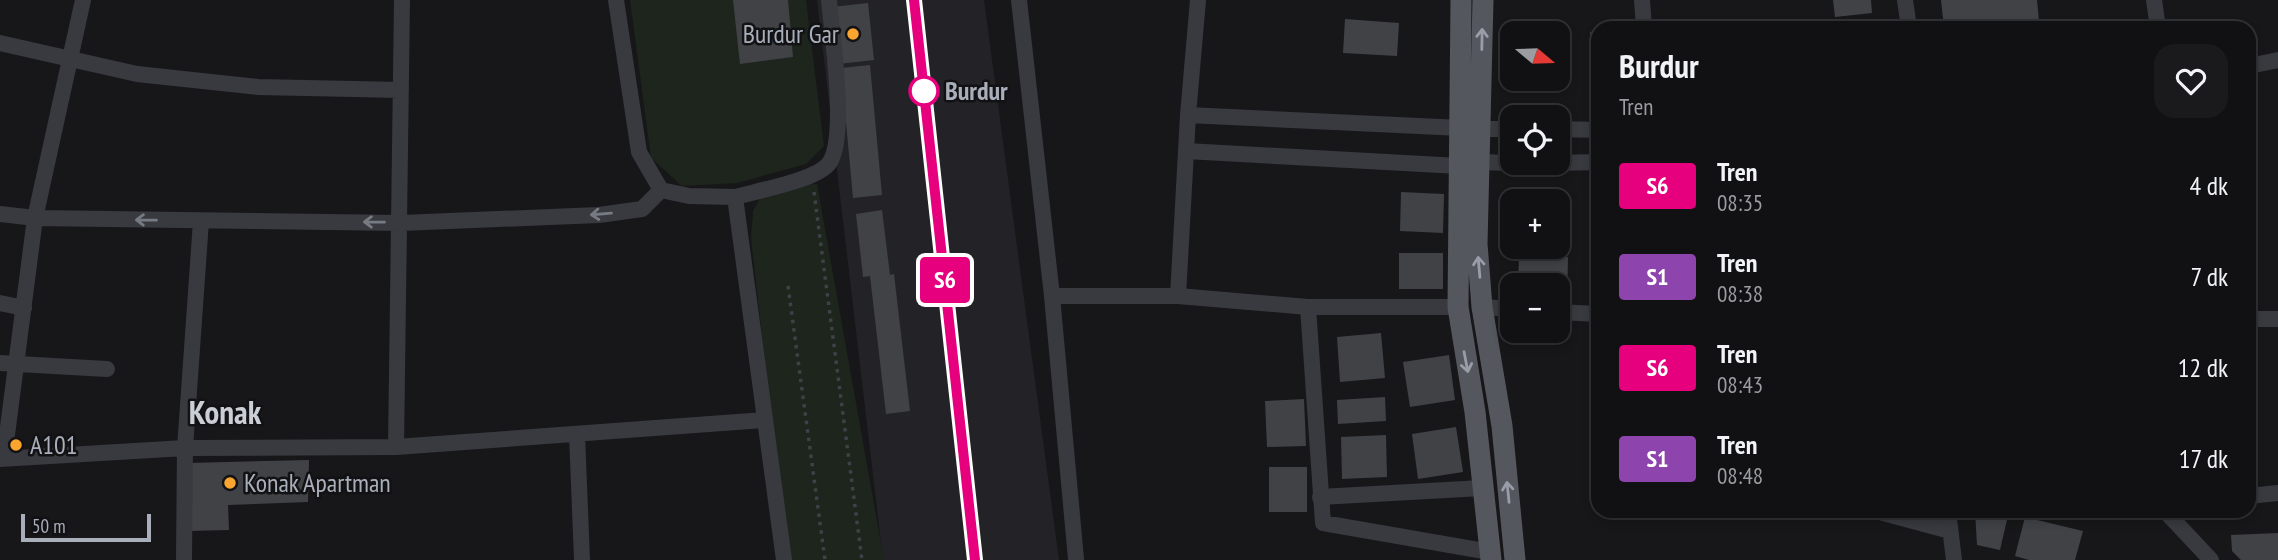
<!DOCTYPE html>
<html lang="tr">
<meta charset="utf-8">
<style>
:root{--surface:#111113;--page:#1a1a1c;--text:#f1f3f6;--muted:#9c9da0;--line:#303133}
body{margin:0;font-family:"PT Sans Narrow",sans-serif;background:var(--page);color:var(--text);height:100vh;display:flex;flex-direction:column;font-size:26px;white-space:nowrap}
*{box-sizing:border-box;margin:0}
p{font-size:23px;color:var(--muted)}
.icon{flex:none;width:38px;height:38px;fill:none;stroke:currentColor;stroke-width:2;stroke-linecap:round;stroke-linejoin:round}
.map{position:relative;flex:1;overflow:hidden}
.drawer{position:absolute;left:1591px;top:21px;width:665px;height:497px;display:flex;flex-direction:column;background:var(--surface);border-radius:21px;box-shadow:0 4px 10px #0003,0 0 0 2px var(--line)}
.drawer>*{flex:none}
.badge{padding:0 14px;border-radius:5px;font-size:24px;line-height:46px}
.needle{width:46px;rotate:109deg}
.buttons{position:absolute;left:1500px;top:21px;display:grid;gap:14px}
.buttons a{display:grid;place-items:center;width:70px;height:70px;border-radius:14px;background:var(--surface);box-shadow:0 4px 10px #0003,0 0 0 2px var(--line);font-size:35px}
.scale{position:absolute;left:21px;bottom:18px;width:130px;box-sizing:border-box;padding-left:7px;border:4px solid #a9afba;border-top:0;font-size:19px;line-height:24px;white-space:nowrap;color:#a9afba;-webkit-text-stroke:5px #121214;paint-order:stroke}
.map>.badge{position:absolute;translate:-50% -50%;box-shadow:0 0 0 4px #fff}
.round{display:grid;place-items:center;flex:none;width:74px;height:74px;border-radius:21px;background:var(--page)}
.headline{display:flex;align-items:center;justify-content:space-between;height:119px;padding:0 28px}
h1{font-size:33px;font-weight:700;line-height:52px}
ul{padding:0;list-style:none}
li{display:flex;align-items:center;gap:21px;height:91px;padding:0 28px}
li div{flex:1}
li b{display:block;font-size:26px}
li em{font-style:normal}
li .badge{min-width:77px;font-weight:700;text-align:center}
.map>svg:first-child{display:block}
.built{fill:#232327}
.green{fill:#1d251d}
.building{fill:#414246}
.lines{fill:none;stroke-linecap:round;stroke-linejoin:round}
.path{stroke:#3e4146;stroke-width:3.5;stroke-dasharray:3.5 5;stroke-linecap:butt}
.minor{stroke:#383a3f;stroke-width:16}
.major{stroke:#54575e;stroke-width:21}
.rail{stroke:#4b4e54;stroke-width:5;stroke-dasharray:9 7;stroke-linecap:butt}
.oneway{stroke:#989da8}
.oneway2{stroke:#767a83}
.line-casing{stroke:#fff;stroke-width:16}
.line{stroke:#e6007e;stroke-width:10}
.poi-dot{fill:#f9a52f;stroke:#121214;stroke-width:2.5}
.stop-dot{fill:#fff;stroke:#e6007e;stroke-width:3.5}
.labels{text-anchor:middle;stroke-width:5;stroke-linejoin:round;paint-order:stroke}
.poi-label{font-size:26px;fill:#a9afba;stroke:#121214;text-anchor:start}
.stop-label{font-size:26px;font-weight:bold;fill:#a9afba;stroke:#121214;text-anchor:start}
.district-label{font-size:33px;font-weight:bold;fill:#caced6;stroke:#121214}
</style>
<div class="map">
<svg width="2278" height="560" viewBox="0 0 2278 560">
<rect width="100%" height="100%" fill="#171719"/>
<path class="built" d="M817,0H984L1059,560H883Z"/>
<path class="green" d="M630,0H806L824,146L806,164L737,183L682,186L651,158Z
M817,184L884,560H787L751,238L753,211L763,193L780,186Z"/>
<path class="building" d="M733,0H788L793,57L740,64Z
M1833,0H1871L1872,13L1835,17Z
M1941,0H2037L2039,21L1994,28H1944Z
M868,3L874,60L838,64L832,7Z
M1345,19L1399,23L1397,56L1343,53Z
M1598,31V92H1596L1590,32Z
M870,65L882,195L853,198L841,68Z
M1401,192L1444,194L1443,233L1400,231Z
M1558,200H1568L1567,238H1558Z
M882,210L890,275L894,274L910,411L886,414L870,276L863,277L856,214Z
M1399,253H1443V289H1399Z
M1519,256L1568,257L1567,299H1558V285H1518Z
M1381,333L1385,378L1340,382L1337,337Z
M1449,355L1455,400L1410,407L1403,362Z
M1385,397L1386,421L1338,424L1337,400Z
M1304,399L1306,446L1267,447L1265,401Z
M1456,427L1463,472L1418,479L1412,434Z
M1386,435L1387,477L1342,479L1341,437Z
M309,460L308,502L228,505L229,530L188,531V463Z
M1269,467H1307V512H1269Z
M1975,511H2009L2000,550L1977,545Z
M2025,517L2083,531L2075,560H2029L2015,556Z
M2278,533V560H2241L2232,551L2231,535Z"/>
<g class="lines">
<path class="path" d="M814,192L862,560
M788,286L825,560"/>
<path class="minor" d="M616,0L639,152L661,190L689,196L735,197
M1019,0L1052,296L1076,559
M1642,0L1644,28
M1905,0L1909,28
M2154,0L2158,28
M0,43L137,74L258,87L401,90
M2249,66L2278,60
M1188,115L1461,128
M1479,129H1512
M1558,129L1598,130
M1186,151L1459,166
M1479,162L1512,163
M1556,163L1598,162
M0,214L35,218L401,223L599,215L642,209L661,190
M1052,296H1178L1188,115L1198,0
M1178,296L1308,307H1458
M0,303L24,308
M1308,307L1323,523L1490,552
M1482,307L1512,309
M1558,312L1598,314
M2249,319H2278
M0,363L107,369
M577,434L582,560
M396,447L402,0
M4,458L35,218L83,0
M0,459L185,448L396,447L765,420
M2249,496L2278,493
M1320,497L1482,488
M1876,511L1950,531
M1948,511L1954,560
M2165,511L2211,560
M184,560L185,448L201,221
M784,560L735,197C756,191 819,180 830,162C847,134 832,35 829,0"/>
<path class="major" d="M1461,0L1458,307L1475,412L1491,560
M1483,0L1477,244L1482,307L1502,426L1515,560"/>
<path class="rail" d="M914,0L975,560"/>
</g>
<defs><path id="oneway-shaft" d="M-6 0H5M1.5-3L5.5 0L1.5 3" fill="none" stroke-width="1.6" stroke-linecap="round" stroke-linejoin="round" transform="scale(1.75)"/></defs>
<g class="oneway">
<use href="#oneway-shaft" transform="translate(1482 39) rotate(-89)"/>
<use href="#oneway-shaft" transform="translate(1479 267) rotate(-95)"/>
<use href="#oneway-shaft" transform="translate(1466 362) rotate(79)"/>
<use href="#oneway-shaft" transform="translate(1508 492) rotate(-96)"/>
</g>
<g class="oneway2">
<use href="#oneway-shaft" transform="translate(601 214) rotate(175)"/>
<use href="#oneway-shaft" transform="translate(146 220) rotate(-179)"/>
<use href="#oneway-shaft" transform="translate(374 222) rotate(-179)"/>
</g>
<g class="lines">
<g class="line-casing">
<path id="line" d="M914,0L975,560"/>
</g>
<use href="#line" class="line"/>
</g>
<g class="poi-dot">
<circle cx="853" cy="34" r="7"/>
<circle cx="16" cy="445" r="7"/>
<circle cx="230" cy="483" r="7"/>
</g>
<circle class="stop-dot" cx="924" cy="91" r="14"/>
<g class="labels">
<g class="poi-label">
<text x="839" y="43" text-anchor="end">Burdur Gar</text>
<text x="30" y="454">A101</text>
<text x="244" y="492">Konak Apartman</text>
</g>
<g class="stop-label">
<text x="945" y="100">Burdur</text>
</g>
<g class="district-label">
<text x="225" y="424">Konak</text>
</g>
</g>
</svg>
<div class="buttons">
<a><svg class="needle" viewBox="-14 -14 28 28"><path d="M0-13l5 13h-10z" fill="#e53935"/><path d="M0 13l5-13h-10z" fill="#9c9da0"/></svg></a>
<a><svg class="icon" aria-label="locate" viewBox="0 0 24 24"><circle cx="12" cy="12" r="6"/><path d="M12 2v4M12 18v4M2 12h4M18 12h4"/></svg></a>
<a>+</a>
<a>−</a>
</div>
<div class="scale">50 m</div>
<b class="badge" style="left:945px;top:280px;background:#e6007e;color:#fff">S6</b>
<section class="drawer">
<div class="headline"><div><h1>Burdur</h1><p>Tren</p></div><a class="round"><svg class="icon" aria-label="heart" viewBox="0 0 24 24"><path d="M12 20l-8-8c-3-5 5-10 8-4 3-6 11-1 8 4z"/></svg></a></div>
<ul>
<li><span class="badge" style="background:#e6007e;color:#fff">S6</span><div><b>Tren</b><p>08:35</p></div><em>4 dk</em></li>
<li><span class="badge" style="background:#8e44ad;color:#fff">S1</span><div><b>Tren</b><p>08:38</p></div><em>7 dk</em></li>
<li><span class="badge" style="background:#e6007e;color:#fff">S6</span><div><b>Tren</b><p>08:43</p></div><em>12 dk</em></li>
<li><span class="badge" style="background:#8e44ad;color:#fff">S1</span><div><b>Tren</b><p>08:48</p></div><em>17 dk</em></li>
</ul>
</section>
</div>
